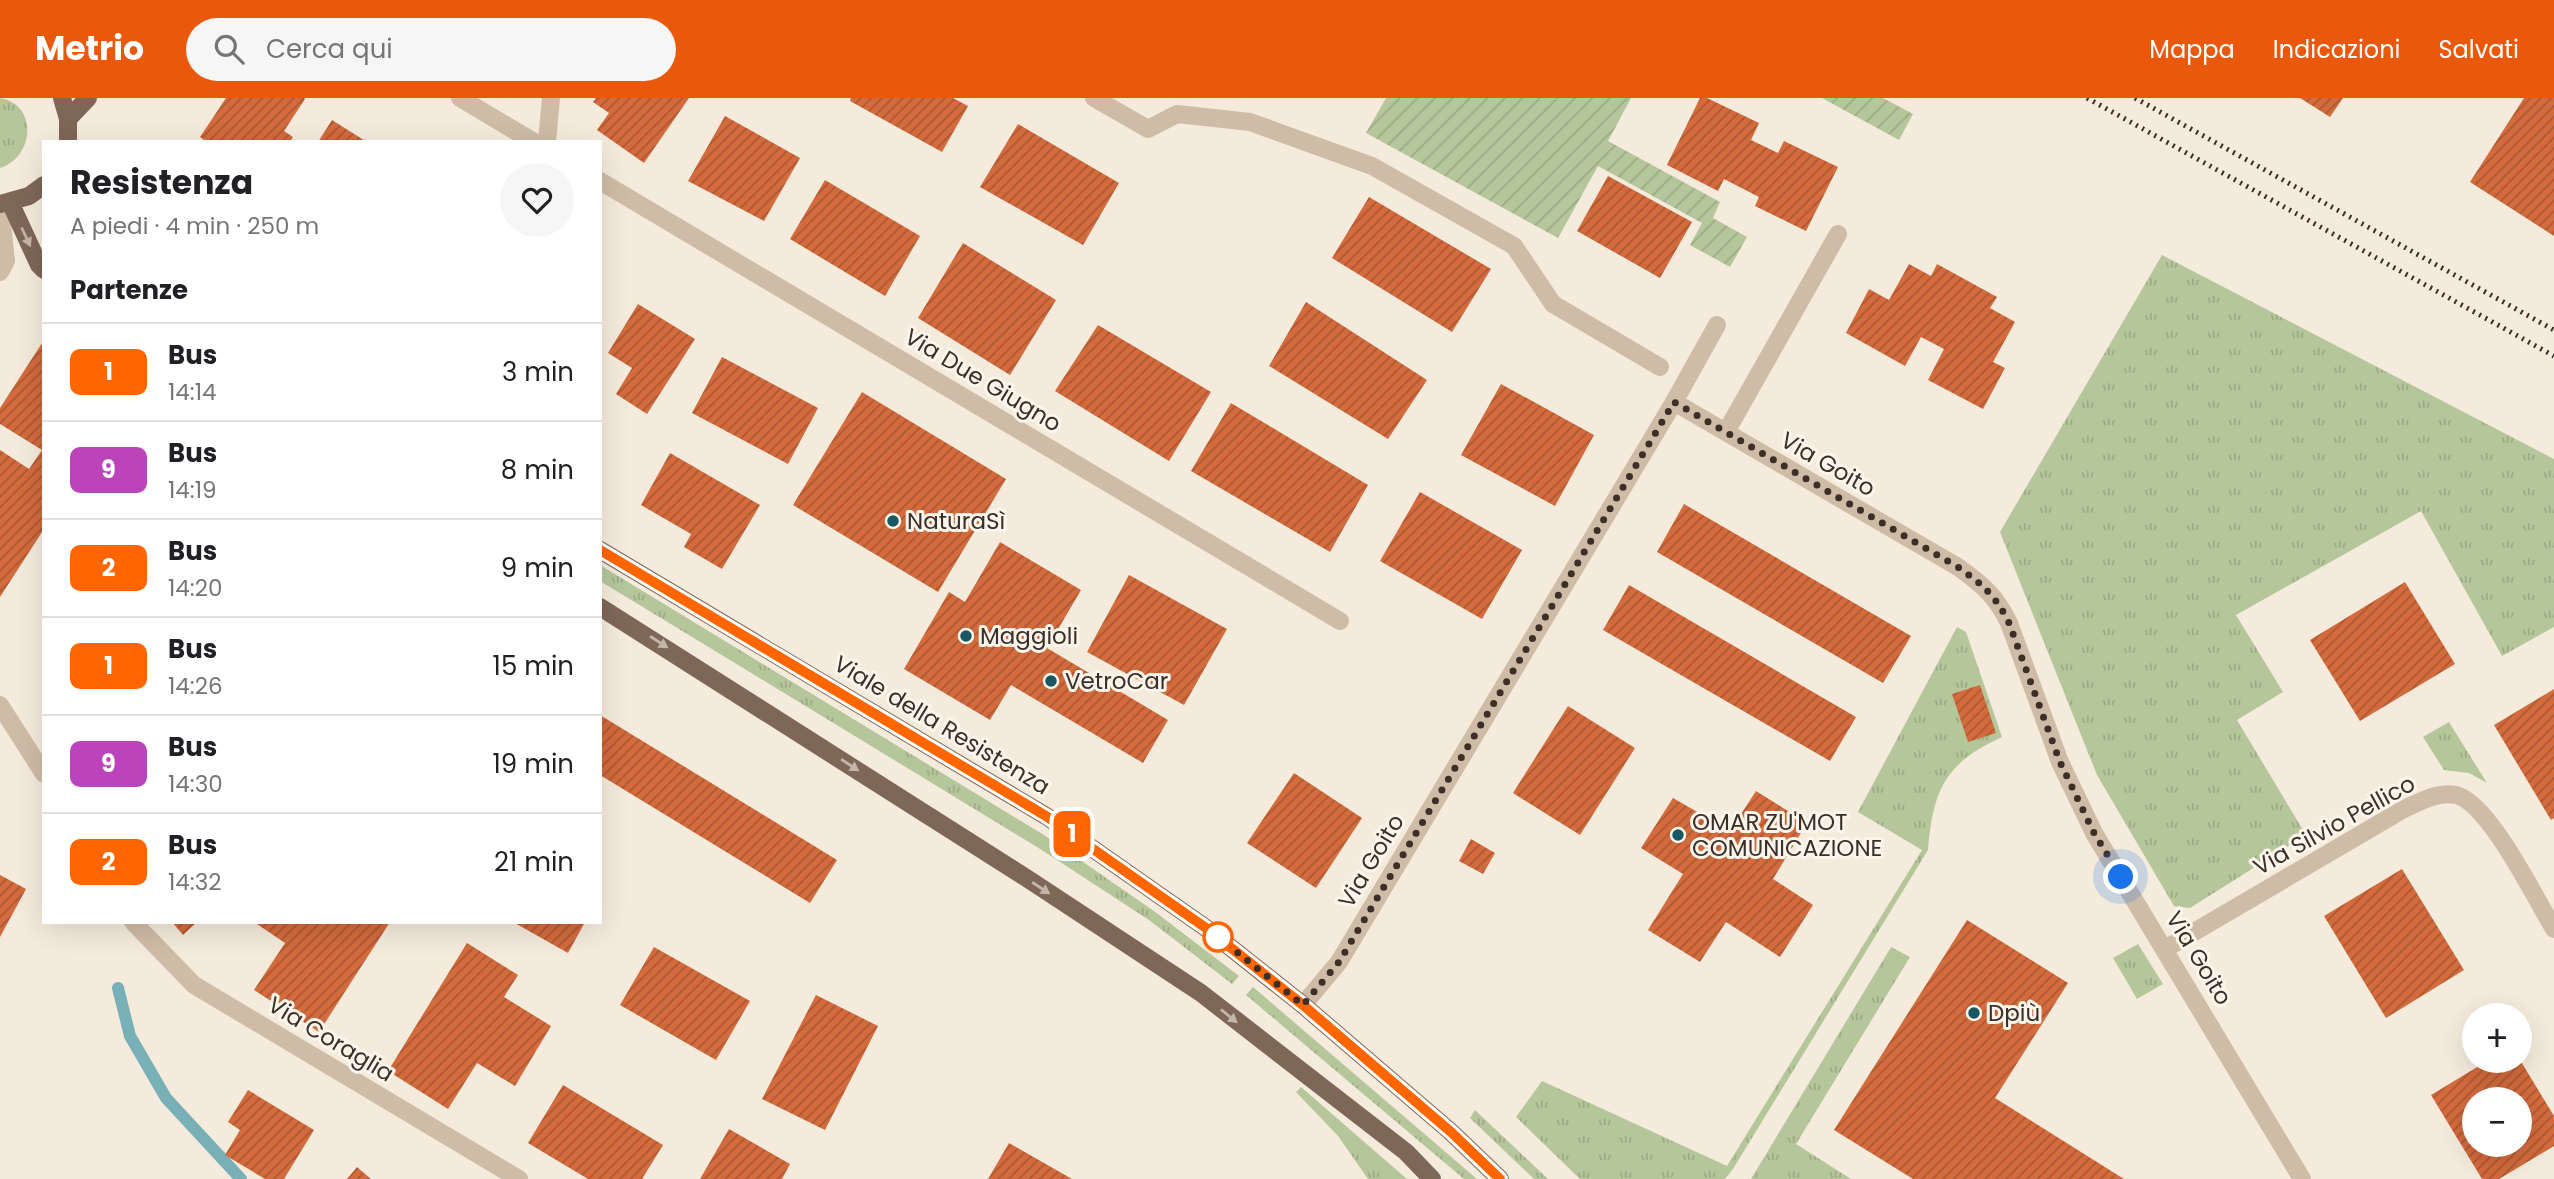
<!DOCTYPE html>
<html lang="it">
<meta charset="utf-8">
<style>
:root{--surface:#fff;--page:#f6f6f6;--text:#202124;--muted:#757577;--line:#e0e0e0;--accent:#ea580c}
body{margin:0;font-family:Poppins,sans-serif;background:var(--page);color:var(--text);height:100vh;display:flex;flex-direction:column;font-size:26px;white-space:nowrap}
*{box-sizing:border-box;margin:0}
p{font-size:23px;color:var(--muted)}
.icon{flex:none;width:38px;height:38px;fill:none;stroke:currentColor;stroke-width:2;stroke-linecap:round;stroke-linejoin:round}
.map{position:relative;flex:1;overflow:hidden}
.sheet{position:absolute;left:42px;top:42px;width:560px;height:784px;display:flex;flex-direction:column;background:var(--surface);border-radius:0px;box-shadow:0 7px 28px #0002}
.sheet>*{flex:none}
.badge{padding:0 14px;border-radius:10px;font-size:24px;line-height:46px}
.fabs{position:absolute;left:2462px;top:905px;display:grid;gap:14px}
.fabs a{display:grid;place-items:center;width:70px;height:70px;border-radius:50%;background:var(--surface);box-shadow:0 7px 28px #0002;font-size:35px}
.you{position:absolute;width:35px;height:35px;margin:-18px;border:5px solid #fff;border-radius:50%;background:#1a73e8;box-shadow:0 0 0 10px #1a73e833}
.map>.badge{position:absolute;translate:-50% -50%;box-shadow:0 0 0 4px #fff}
h2{padding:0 28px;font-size:26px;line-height:63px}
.round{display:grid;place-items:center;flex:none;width:74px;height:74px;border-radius:37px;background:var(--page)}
.overview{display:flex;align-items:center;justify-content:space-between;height:119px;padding:0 28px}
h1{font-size:33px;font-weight:700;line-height:52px}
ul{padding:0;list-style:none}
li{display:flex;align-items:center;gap:21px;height:98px;padding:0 28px;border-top:2px solid var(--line)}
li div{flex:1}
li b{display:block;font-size:26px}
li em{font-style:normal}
li .badge{min-width:77px;font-weight:700;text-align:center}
header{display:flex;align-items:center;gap:42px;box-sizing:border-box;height:98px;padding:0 35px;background:var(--accent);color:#fff}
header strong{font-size:33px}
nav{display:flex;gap:38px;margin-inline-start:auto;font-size:24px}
.search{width:490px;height:63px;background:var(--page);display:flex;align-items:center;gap:18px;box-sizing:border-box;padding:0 24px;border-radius:38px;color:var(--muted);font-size:26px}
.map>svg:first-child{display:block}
.grass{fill:url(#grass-tufts)}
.garden{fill:url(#garden-furrows)}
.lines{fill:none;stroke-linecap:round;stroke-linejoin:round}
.stream{stroke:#79afb6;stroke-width:12}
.building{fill:url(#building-hatch);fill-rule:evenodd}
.service{stroke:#cfbca7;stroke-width:18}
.minor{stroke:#cfbca7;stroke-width:18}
.tertiary{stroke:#cfbca7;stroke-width:18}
.primary{stroke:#7f6758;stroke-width:18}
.rail{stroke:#3b2f28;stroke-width:5;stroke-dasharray:2 5;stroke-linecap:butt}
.oneway{fill:#c4b5a9}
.line-casing{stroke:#fff;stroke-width:16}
.line{stroke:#f60;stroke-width:10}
.walk{stroke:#3b2f28;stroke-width:7;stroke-dasharray:0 12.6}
.poi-dot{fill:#195862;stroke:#fcf5eb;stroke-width:2.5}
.stop-dot{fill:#fff;stroke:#f60;stroke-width:3.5}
.labels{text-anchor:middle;stroke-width:6;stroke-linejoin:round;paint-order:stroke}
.street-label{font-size:23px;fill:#3b2f28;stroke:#fcf5eb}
.poi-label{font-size:23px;fill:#3b2f28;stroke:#fcf5eb;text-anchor:start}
</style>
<header>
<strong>Metrio</strong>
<div class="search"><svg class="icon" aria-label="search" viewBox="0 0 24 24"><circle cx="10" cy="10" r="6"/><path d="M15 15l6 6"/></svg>Cerca qui</div>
<nav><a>Mappa</a><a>Indicazioni</a><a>Salvati</a></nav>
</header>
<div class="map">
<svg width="2554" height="1081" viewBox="0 0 2554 1081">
<defs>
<pattern id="grass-tufts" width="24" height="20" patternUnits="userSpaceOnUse" patternTransform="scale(1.75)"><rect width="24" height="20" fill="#b5c69b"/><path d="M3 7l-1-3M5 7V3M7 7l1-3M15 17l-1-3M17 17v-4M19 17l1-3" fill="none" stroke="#9daa86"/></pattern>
<pattern id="garden-furrows" width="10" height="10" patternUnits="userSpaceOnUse" patternTransform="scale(1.75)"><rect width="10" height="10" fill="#b5c69b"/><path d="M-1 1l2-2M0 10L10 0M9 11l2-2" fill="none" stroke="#9daa86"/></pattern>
<pattern id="building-hatch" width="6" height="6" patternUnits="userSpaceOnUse" patternTransform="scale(1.75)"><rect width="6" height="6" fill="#d36b3d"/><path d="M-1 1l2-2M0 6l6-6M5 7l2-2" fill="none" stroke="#ac5833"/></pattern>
</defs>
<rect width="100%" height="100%" fill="#f5ebdd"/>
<path class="grass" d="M0,0C38,6 35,59 0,70Z
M2162,157L2554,361V529L2502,558L2421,413L2236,517L2283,594L2237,622L2306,737L2190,810L2174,808L2097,677L2000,434Z
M600,467L1044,737L1154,813L1239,878L1232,886L1149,822L1037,749L600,483Z
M1957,529L1966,534L2002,639C1945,665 1933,692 1928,752L1733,1071L1725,1081H1580L1516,1019L1542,983L1727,1068L1922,752L1858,714Z
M2449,624L2487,685L2469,675L2444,672L2423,639Z
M2138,846L2163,886L2137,901L2113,860Z
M1891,849L1910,859L1796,1046L1851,1081H1751Z
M1253,889L1477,1081H1464L1246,897Z
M1301,989L1407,1081H1368L1338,1038L1296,994Z
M1475,1012L1548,1081H1534L1470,1020Z"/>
<path class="garden" d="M1386,0H1631L1608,43L1720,104L1713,120L1747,139L1730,169L1690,147L1702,125L1598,68L1558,140L1366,35Z
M1822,0H1883L1913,16L1899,42Z"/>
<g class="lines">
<path class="stream" d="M118,890L130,938L166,1000L241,1081"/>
</g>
<path class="building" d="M226,0H304L305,1L284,33L293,39L290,44H207L200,39Z
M596,0H689L644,65L597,32L609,15L593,4Z
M851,0H953L968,8L942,54L850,3Z
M1700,0H1707L1759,25L1751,42L1778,55L1784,43L1838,69L1806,133L1755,108L1759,99L1724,81L1718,93L1667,67Z
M2300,0H2343L2330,19Z
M2524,0H2554V138L2470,84Z
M725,18L800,60L764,123L688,83Z
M332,22L367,44H318Z
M1018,26L1119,85L1083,147L980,89Z
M1608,78L1692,124L1660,180L1577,133Z
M825,82L920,138L885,198L790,141Z
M1369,99L1491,171L1452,234L1332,160Z
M963,145L1056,202L1010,277L918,220Z
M1909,166L1931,178L1937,166L1997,199L1990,210L2015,224L1993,264L2005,270L1983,311L1928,282L1944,251L1921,239L1905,268L1846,235L1869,191L1889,202Z
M1306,204L1427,282L1388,341L1269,268Z
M638,206L695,241L647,316L616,296L632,270L608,255Z
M1098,227L1211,294L1169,363L1055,293Z
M44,242V431L0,499V352L29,371L42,352L0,326V310Z
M722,259L818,310L788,366L692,315Z
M1501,286L1594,337L1555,408L1461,357Z
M862,294L1006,381L938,494L793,407Z
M1231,305L1368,387L1330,454L1191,373Z
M670,355L760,407L722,471L684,449L691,436L641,407Z
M1420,394L1522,452L1482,521L1380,463Z
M1684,406L1911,538L1883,585L1657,454Z
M1000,444L1081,492L1047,550L1168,622L1143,665L1011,587L990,622L904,571L949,494L965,504Z
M1129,477L1227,531L1184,607L1087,554Z
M2405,484L2455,566L2360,623L2310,542Z
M1629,487L1856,619L1830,663L1603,532Z
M1980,587L1996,635L1968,644L1952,596Z
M2554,591V720L2551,722L2494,627Z
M1568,608L1635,650L1580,737L1513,695Z
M600,617L837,762L810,805L600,677Z
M1294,675L1362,720L1316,790L1247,745Z
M1756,693L1807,725L1773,781L1813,807L1780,859L1726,824L1700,864L1648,832L1683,776L1641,750L1673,700L1730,733Z
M1471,741L1495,755L1483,776L1459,763Z
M2402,771L2464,872L2386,920L2324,818Z
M0,777L26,791L0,839Z
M1967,822L2068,885L1995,1000L2124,1081H1913L1834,1032Z
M172,824H197L183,837Z
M254,824H390L319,934L254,892L285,845Z
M513,824H585L568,855Z
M467,845L518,877L504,899L551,928L515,988L477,965L448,1011L388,973Z
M654,849L750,903L716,962L620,907Z
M816,897L878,928L825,1032L762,1001Z
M2489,962H2520L2554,1018V1048L2499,1081H2482L2431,997ZM2474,1001H2520V1046H2474Z
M563,987L663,1047L642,1081H588L528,1045Z
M248,992L314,1032L284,1081H265L225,1057L240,1032L228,1024Z
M729,1031L790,1066L782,1081H700Z
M1009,1045L1072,1081H988Z
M357,1069L371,1081H347Z"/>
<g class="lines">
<path class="service" d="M1674,304L1717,227
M1726,334L1838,136"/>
<path class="minor" d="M460,0L534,44
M1094,0L1148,31L1177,16L1250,24L1372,68L1514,148L1553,206L1660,269
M547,44L551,0
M600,83L1340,523
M0,607L44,676
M133,824L194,887L519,1081
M2165,851L2404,711C2420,704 2438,693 2456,697C2489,705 2535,800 2554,831
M1303,907L1339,864L1674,304L1958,469C1983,487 1996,498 2009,525L2060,664L2094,735L2302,1081"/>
<path class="tertiary" d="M0,174L6,163L0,106"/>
<path class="primary" d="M62,0L68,21V44
M68,21L88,0
M10,104L39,167L44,172
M0,106L29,98L44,87
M600,452L1046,718L1206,830L1303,907L1451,1034L1500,1081
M600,509L1028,781L1201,895L1406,1054L1432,1081"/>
<path class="rail" d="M2087,0L2554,258
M2135,0L2554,232"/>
</g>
<defs><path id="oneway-solid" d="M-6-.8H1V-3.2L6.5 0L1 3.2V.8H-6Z" transform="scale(1.75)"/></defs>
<g class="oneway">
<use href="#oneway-solid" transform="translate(26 139) rotate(65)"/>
<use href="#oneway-solid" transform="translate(659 544) rotate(33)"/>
<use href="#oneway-solid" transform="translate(850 667) rotate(33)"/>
<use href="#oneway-solid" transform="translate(1041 790) rotate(33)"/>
<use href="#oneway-solid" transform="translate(1229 918) rotate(39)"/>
</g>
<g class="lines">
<g class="line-casing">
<path id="line" d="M600,452L1046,718L1206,830L1303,907L1451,1034L1500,1081"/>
</g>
<use href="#line" class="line"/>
<path class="walk" d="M1218,839L1303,907L1339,864L1674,304L1958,469C1983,487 1996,498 2009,525L2060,664L2094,735L2121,779"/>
</g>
<g class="poi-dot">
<circle cx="893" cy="423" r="7"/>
<circle cx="966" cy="538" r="7"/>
<circle cx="1051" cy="583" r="7"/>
<circle cx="1678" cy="737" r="7"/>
<circle cx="1974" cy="915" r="7"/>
</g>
<circle class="stop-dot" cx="1218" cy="839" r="14"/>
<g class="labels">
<g class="street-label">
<text transform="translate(983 282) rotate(31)" y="8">Via Due Giugno</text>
<text transform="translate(1828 366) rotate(30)" y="8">Via Goito</text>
<text transform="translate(942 627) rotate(31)" y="8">Viale della Resistenza</text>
<text transform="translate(2334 727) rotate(-29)" y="8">Via Silvio Pellico</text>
<text transform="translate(1371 763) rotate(-59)" y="8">Via Goito</text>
<text transform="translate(2199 860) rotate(59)" y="8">Via Goito</text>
<text transform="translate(331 941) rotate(31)" y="8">Via Coraglia</text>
</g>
<g class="poi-label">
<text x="907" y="431">NaturaSì</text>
<text x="980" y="546">Maggioli</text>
<text x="1065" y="591">VetroCar</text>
<text x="1692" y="732">OMAR ZU'MOT<tspan x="1692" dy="26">COMUNICAZIONE</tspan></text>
<text x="1988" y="923">Dpiù</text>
</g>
</g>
</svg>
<div class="fabs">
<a>+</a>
<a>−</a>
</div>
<div class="you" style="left:2121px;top:779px"></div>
<b class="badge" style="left:1072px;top:736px;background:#f60;color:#fff">1</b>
<section class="sheet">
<div class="overview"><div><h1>Resistenza</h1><p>A piedi · 4 min · 250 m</p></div><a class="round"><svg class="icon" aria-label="heart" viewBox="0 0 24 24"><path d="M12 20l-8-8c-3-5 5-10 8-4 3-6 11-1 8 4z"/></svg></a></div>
<h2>Partenze</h2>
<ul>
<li><span class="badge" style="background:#f60;color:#fff">1</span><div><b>Bus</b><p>14:14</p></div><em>3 min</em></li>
<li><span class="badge" style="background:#b4b;color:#fff">9</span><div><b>Bus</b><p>14:19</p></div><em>8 min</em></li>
<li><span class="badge" style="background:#f60;color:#fff">2</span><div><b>Bus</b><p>14:20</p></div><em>9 min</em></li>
<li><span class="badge" style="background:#f60;color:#fff">1</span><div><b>Bus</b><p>14:26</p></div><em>15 min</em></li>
<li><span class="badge" style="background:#b4b;color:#fff">9</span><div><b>Bus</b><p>14:30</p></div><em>19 min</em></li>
<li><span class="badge" style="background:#f60;color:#fff">2</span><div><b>Bus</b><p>14:32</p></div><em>21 min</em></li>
</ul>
</section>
</div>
